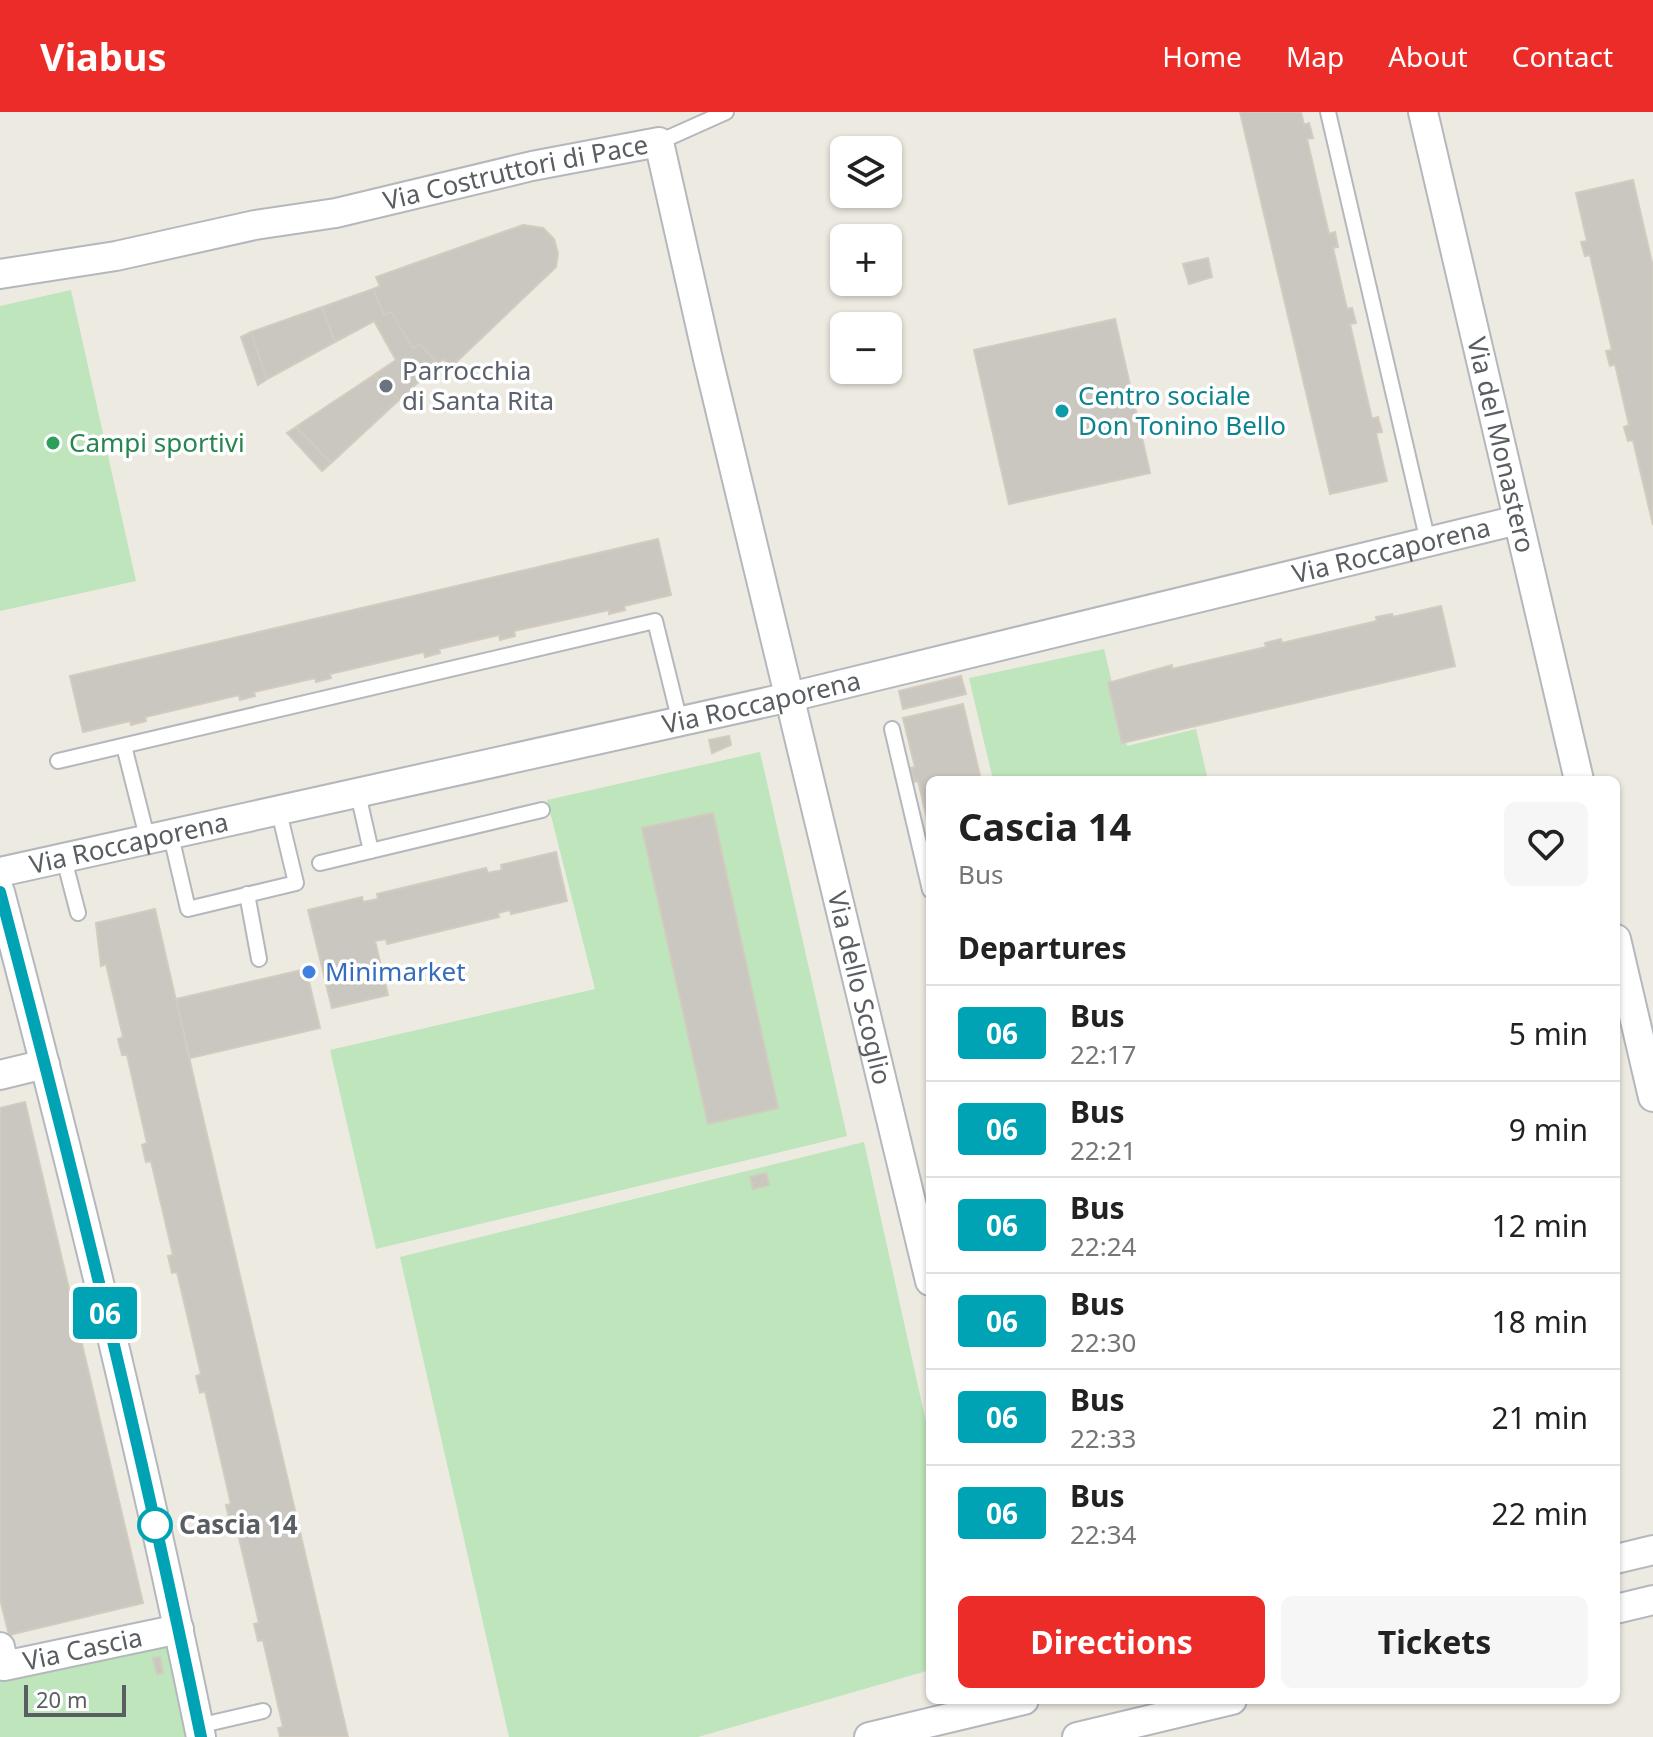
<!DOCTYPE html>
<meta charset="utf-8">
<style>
:root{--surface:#fff;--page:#f6f6f6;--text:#222;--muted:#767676;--line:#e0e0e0;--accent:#ec2c28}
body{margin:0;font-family:"Noto Sans",sans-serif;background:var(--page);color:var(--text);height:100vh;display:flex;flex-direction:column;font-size:30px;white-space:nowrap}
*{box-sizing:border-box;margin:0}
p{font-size:26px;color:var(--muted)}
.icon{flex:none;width:44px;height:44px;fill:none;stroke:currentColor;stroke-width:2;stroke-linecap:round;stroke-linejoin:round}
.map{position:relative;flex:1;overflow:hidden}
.sheet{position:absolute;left:926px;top:664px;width:694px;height:928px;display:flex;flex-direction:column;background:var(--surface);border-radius:12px;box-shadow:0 2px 6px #0004}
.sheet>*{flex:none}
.badge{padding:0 16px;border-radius:6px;font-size:28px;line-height:52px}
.tools{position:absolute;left:830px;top:24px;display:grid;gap:16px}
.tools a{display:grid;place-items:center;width:72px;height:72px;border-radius:12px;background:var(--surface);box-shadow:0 2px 6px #0004;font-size:40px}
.scale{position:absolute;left:24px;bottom:20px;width:102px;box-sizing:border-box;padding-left:8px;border:4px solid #595e62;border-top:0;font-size:22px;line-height:28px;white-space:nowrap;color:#595e62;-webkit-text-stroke:6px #fff;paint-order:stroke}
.map>.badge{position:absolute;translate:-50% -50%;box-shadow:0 0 0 4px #fff}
h2{padding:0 32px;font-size:30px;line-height:72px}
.round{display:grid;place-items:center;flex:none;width:84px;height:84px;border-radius:12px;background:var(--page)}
.headline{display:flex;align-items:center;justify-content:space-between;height:136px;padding:0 32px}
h1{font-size:38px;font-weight:700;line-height:60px}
.action{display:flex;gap:16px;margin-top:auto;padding:16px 32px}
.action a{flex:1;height:92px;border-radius:12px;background:var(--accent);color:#fff;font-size:32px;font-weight:700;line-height:92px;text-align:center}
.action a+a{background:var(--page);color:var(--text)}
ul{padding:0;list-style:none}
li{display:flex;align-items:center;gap:24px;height:96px;padding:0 32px;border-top:2px solid var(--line)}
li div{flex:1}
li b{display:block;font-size:30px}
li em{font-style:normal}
li .badge{min-width:88px;font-weight:700;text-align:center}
header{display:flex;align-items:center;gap:48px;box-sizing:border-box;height:112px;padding:0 40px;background:var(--accent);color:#fff}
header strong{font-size:38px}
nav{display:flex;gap:44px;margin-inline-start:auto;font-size:28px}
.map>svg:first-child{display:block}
.green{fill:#bee5bc}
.building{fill:#cac6c0;stroke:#d2cbbf;stroke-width:2}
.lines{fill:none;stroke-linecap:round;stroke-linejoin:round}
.service-casing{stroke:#b4b8bc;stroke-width:18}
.minor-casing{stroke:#b4b8bc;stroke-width:32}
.service{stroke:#fff;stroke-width:14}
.minor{stroke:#fff;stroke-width:28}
.line-casing{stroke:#fff;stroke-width:18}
.line{stroke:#00a3b4;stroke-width:12}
.worship-dot{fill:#6b7280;stroke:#fff;stroke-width:3}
.culture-dot{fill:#0f9aa8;stroke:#fff;stroke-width:3}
.leisure-dot{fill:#2e9e5b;stroke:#fff;stroke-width:3}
.shop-dot{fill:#3f7fe0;stroke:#fff;stroke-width:3}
.stop-dot{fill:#fff;stroke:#00a3b4;stroke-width:4}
.labels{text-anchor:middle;stroke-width:7;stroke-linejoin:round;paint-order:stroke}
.street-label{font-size:26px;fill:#595e62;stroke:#fff}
.worship-label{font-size:26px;fill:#5b616d;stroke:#fff;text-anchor:start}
.culture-label{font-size:26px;fill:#0d838f;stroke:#fff;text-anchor:start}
.leisure-label{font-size:26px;fill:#27864d;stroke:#fff;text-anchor:start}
.shop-label{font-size:26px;fill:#366cbe;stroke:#fff;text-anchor:start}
.stop-label{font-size:26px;font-weight:bold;fill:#595e62;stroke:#fff;text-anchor:start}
</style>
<header>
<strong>Viabus</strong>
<nav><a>Home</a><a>Map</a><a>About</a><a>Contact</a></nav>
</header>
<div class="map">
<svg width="1653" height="1625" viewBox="0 0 1653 1625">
<rect width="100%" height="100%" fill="#edeae1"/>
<path class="green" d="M71,178L136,469L0,499V194Z
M1104,537L1127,634L1196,617L1208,668H993L969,566Z
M760,640L847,1024L376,1137L330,938L595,877L547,688Z
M864,1030L930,1328V1558L698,1625H509L400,1145Z
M179,1517L201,1625H0V1567Z"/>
<path class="building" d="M1240,0H1301L1304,13L1309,11L1313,26L1307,27L1329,122L1335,120L1338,135L1333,136L1347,197L1352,196L1356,211L1350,212L1372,307L1378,305L1382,320L1376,321L1387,369L1330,382Z
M1633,68L1653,155V413L1633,328L1628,329L1624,315L1629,313L1615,252L1610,254L1606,239L1612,238L1590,143L1585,144L1581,130L1587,129L1576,81Z
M523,113L543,116L554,127L558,141L556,155L451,255L443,247L438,252L420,232L413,236L391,200L384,203L373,177L380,174L376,165Z
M1208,146L1212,165L1189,172L1183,152Z
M373,177L384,203L391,200L413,236L420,232L438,252L399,288L374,263L396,248L374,209L335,230L322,195Z
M322,195L335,230L267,267L251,220Z
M1115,207L1150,361L1009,392L974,238Z
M251,220L267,267L258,273L241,225Z
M374,263L399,288L331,351L296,315Z
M296,315L331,351L322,359L287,321Z
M658,427L671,483L624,494L625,498L609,502V498L514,519L515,524L500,528L499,523L439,537L440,541L425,545L424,540L330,562L331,566L316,570L315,566L254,580L255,584L240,588L239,583L145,605L146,609L131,613L130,609L83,620L70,564Z
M1441,494L1455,554L1122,631L1108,571L1172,553V557L1266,535L1265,531L1281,527L1282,531L1377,509L1376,505L1392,502L1393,505Z
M961,564L966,582L903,597L899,579Z
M963,592L981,668H930V719L918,669L914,670L911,656L915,655L903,606Z
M729,624L731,633L712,641L709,628Z
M713,701L778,996L708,1012L642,716Z
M556,740L567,789L511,802L510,798L498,801L499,805L387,832L386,827L375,829L388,883L332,896L308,798L362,785L363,790L378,787L377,782L486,756L488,761L502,758L501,753Z
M155,797L197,980L348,1625H280L278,1616L283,1615L263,1528L258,1529L254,1512L259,1511L235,1409L230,1410L226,1393L231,1392L205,1279L200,1281L196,1264L201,1262L177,1160L172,1161L168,1144L173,1143L151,1049L146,1050L142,1033L147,1031L127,943H122L118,927L123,925L106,852L101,854L96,811Z
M306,857L320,916L190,946L176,887Z
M25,990L143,1491L9,1523L0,1487V996Z
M766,1061L769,1073L753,1077L750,1065Z
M160,1545L163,1561L157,1562L153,1546Z"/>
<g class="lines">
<g class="service-casing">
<path id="service" d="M1328,0L1428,430
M659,30L726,0
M892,617L930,778
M124,634L148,729
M58,649L655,509L680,610
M358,682L371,739
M171,724L188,797L296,771L279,700
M64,747L78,801
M320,751L542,698
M247,782L259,847
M198,1614L263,1599"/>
</g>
<g class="minor-casing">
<g id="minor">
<path id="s1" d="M1423,0L1579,668"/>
<path id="s2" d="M0,162L116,144L255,113L336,101L532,54L659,30L708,247L930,1169"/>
<path id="s3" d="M0,760L790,585L1518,408"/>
<path d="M0,780C74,1060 143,1342 201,1625"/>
<path d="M1616,827L1653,985"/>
<path d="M0,963L45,952"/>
<path d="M1616,1447L1653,1438"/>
<path d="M1616,1497L1653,1488"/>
<path id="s4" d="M0,1535L4,1554L179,1517"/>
<path d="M869,1625L1024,1588"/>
<path d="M1077,1625L1232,1588"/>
</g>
</g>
<use href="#service" class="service"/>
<use href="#minor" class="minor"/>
</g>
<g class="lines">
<g class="line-casing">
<path id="line" d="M0,780C74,1060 143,1342 201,1625"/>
</g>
<use href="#line" class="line"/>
</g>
<circle class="worship-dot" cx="386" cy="274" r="8"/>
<circle class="culture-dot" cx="1062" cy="299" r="8"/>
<circle class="leisure-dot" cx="53" cy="331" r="8"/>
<circle class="shop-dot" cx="309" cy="860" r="8"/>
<circle class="stop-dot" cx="155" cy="1413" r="16"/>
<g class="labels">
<g class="street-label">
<text dy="9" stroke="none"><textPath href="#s2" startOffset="526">Via Costruttori di Pace</textPath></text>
<text dy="9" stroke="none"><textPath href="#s1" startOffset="342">Via del Monastero</textPath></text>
<text dy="9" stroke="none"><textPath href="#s3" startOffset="1428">Via Roccaporena</textPath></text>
<text dy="9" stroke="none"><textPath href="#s3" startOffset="780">Via Roccaporena</textPath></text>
<text dy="9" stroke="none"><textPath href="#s3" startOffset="132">Via Roccaporena</textPath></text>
<text dy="9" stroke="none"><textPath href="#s2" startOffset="1542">Via dello Scoglio</textPath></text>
<text dy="9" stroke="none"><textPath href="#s4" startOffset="100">Via Cascia</textPath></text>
</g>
<g class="worship-label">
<text x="402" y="268">Parrocchia<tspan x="402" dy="30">di Santa Rita</tspan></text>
</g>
<g class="culture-label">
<text x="1078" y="293">Centro sociale<tspan x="1078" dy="30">Don Tonino Bello</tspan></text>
</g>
<g class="leisure-label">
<text x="69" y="340">Campi sportivi</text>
</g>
<g class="shop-label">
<text x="325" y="869">Minimarket</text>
</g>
<g class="stop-label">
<text x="179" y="1422">Cascia 14</text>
</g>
</g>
</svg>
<div class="tools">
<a><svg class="icon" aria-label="layers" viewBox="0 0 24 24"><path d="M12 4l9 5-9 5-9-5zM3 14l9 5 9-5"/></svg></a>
<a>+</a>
<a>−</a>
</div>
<div class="scale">20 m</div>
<b class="badge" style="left:105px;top:1201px;background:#00a3b4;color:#fff">06</b>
<section class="sheet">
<div class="headline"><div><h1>Cascia 14</h1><p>Bus</p></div><a class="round"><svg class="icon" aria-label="heart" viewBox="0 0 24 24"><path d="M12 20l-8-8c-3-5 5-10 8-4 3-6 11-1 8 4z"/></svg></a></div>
<h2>Departures</h2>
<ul>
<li><span class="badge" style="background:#00a3b4;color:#fff">06</span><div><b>Bus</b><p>22:17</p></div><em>5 min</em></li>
<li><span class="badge" style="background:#00a3b4;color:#fff">06</span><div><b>Bus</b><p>22:21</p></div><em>9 min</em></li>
<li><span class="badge" style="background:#00a3b4;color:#fff">06</span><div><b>Bus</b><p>22:24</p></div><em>12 min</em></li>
<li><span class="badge" style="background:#00a3b4;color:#fff">06</span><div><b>Bus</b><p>22:30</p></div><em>18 min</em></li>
<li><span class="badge" style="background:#00a3b4;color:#fff">06</span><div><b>Bus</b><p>22:33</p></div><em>21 min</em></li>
<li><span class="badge" style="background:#00a3b4;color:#fff">06</span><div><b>Bus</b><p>22:34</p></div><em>22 min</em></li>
</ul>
<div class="action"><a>Directions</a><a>Tickets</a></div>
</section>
</div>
